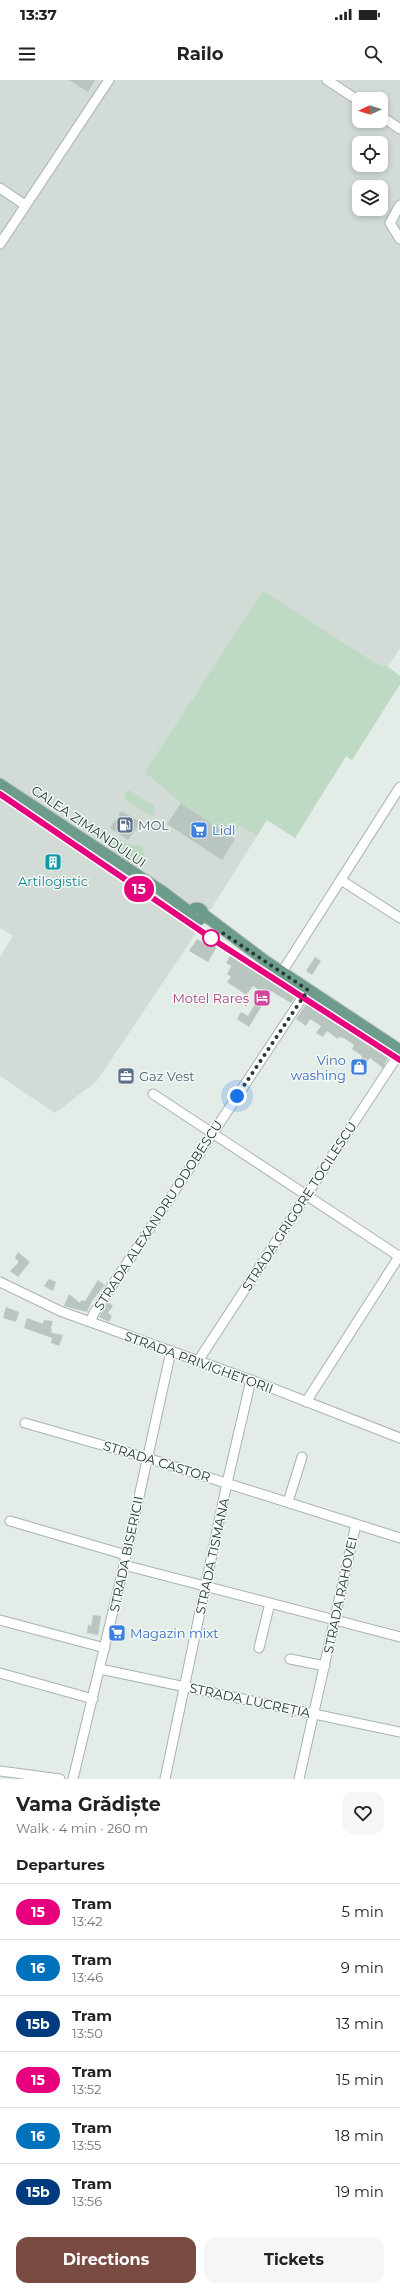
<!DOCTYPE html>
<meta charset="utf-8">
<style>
:root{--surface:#fff;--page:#f6f6f6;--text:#222;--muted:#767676;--line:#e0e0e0;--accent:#794b43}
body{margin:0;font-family:Montserrat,sans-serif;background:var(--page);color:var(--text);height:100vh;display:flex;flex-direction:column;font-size:15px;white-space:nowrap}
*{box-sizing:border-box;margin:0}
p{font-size:13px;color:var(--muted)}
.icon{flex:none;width:22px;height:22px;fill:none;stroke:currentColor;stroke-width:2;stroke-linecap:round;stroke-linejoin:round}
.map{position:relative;height:1699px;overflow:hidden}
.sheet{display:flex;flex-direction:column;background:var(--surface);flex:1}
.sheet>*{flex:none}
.badge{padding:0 8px;border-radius:13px;font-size:14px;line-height:26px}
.needle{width:26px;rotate:266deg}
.controls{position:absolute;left:352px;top:12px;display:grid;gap:8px}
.controls a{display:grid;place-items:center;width:36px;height:36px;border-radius:8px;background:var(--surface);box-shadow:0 2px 6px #0003;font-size:20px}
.you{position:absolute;width:20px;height:20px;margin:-10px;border:3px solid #fff;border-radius:50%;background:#1a73e8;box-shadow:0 0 0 6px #1a73e833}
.map>.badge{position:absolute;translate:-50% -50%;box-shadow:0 0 0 2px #fff}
h2{padding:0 16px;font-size:15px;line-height:36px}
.round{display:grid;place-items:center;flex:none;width:42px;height:42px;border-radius:12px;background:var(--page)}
.overview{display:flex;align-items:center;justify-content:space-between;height:68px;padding:0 16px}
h1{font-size:19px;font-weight:700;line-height:30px}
.action{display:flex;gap:8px;margin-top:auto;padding:8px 16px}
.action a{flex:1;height:46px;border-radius:12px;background:var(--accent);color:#fff;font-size:16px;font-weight:700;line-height:46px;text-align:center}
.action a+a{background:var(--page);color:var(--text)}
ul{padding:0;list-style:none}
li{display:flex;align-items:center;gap:12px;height:56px;padding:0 16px;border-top:1px solid var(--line)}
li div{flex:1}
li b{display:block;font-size:15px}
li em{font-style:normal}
li .badge{min-width:44px;font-weight:700;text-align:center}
.status{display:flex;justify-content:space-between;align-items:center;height:28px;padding:0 20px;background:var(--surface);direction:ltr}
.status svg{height:11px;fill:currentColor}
header{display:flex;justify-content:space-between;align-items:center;height:52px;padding:0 16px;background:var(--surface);font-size:18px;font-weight:700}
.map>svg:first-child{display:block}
.built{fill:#d2dbd6;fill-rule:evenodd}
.green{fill:#bfdac4}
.building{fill:#b9c6c0}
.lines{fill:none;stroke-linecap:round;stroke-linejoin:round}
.minor-casing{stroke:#a7b3ad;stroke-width:11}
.major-casing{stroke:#c2c8c6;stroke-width:13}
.minor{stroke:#fff;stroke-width:9}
.major{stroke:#6d9c8c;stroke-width:11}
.tram{stroke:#60776e;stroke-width:1}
.line-casing{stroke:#fff;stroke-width:9}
.line{stroke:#e6007e;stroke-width:6}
.walk{stroke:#253b33;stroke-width:4;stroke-dasharray:0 7.2}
.stop-dot{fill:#fff;stroke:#e6007e;stroke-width:2}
.labels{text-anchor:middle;stroke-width:3;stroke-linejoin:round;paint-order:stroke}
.service-label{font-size:13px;fill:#4e5e75;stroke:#f4f9f6;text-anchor:start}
.street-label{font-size:13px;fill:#253b33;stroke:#f4f9f6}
.shop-label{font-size:13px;fill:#366cbe;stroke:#f4f9f6;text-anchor:start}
.culture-label{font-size:13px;fill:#0d838f;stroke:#f4f9f6}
.hotel-label{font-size:13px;fill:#b23c85;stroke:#f4f9f6;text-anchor:end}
</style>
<div class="status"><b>13:37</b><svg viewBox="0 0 49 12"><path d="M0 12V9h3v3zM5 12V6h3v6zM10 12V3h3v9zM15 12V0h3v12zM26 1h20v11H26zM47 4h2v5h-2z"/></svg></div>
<header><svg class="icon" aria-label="menu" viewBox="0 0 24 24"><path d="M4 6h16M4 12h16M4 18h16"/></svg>Railo<svg class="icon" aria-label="search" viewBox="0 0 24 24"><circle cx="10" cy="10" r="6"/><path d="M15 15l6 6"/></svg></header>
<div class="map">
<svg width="400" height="1699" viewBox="0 0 400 1699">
<rect width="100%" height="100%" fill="#e4ece7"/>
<path class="built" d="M0,0H400V568L388,587L400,596V604L352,680L346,676L295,758L267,740L194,856L97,1001L55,1033L0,996V877L13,856L0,848ZM359,19H381V41H359ZM359,63H381V85H359ZM359,107H381V129H359Z"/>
<path class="green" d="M263,511L375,583L388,587L400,596V604L352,680L346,676L295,758L267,740L257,756L240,745L232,757L181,723L145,692Z
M129,710L154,726V735H149L125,720L124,713Z
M90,742L126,764L142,766L144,775L141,781L135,783L86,750Z"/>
<path class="building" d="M69,0H95L88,12Z
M181,723L235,759L222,780L167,744Z
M122,731L138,741L137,748L128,760L110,748L115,740L118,742L119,733Z
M50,773L63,781L56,792L44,783Z
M197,859L210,867L213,862L218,865L208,882L189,871Z
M230,876L295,917L291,923L271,911L249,947L237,939L241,932L248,936L262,912L253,906L246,915L227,902L231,897L227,894L231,886L226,883Z
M315,877L321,881L312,895L306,891Z
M306,924L388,978L383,988L370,978L366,983L361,979L362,976L352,969L354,965L344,958L339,957L338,959L327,951L323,957L316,953L321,946L310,939L306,946L296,939Z
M18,1172L30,1182L18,1197L10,1191L19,1182L15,1178Z
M49,1199L56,1202L53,1211L44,1206Z
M98,1200L105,1205L92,1221L87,1232L64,1226L69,1214L80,1223L81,1220L85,1221Z
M108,1222L113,1226L108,1233L112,1236L109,1242L99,1237Z
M6,1227L19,1232L16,1242L3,1238Z
M27,1238L43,1244L44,1240L53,1241L51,1247L52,1253L63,1255L59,1266L51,1263L52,1258L24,1248Z
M93,1535L101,1536L98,1555L87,1553L88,1545L91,1546Z"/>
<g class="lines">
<g class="minor-casing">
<path id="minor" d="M327,0L359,21
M381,36L400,49
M0,108L25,125
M400,125L390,143L400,159
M0,164L109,0
M341,800L400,838
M282,892L400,707
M153,1014L400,1177
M0,1202L60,1231L251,1300L400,1358
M90,1242L94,1233L308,909
M198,1281L400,972
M306,1322L400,1175
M25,1343L147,1378L400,1458
M288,1422L302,1377
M10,1441L126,1475
M124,1485L400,1557
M0,1540L105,1568
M259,1568L270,1523
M290,1579L325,1586
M100,1589L400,1652
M0,1593L93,1619
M0,1691L60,1699
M73,1699L124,1485L171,1271
M165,1699L227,1403L251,1300
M299,1699L356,1444"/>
</g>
<g class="major-casing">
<path id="major" d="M0,704L162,811L191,833
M191 834a6 6 0 1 1 12 0a6 6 0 1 1-12 0Z
M203,834L264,880L400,970"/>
</g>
<use href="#minor" class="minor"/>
<use href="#major" class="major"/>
<path class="tram" d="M0,714L220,864L400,980"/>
</g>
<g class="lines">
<g class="line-casing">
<path id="line" d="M0,714L220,864L400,980"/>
</g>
<use href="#line" class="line"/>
<path class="walk" d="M211,858L221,852L308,910L237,1016"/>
</g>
<defs>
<g id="fuel-square" transform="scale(0.9)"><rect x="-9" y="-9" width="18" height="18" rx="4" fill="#5c6f8a" stroke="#f4f9f6"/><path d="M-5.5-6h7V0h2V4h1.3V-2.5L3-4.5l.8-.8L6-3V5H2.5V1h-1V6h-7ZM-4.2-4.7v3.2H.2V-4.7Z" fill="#fff"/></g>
<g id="supermarket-square" transform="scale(0.9)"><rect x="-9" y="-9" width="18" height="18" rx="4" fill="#3f7fe0" stroke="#f4f9f6"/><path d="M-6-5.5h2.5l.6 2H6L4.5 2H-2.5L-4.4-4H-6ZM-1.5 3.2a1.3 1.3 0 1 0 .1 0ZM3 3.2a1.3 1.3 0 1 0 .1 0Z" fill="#fff"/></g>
<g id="building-square" transform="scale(0.9)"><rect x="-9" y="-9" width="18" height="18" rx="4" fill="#0f9aa8" stroke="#f4f9f6"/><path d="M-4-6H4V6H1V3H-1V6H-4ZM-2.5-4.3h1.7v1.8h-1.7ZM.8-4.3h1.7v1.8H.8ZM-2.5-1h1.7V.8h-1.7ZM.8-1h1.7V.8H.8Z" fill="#fff"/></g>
<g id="hotel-square" transform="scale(0.9)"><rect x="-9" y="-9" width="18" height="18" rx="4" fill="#d1479c" stroke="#f4f9f6"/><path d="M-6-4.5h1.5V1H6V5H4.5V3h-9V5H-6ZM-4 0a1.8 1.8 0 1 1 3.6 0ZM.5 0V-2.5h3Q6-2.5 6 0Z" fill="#fff"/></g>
<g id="shop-square" transform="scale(0.9)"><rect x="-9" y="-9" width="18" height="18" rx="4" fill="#3f7fe0" stroke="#f4f9f6"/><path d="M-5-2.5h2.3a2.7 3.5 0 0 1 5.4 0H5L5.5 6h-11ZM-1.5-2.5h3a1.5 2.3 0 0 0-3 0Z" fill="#fff"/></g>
<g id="office-square" transform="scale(0.9)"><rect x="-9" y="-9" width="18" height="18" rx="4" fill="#5c6f8a" stroke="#f4f9f6"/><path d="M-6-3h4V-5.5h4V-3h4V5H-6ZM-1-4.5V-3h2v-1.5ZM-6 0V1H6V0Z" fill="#fff"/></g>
</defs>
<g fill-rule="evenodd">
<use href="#fuel-square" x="125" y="745"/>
<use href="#supermarket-square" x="199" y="750"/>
<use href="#building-square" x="53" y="782"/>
<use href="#hotel-square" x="262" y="918"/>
<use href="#shop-square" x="359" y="987"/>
<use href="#office-square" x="126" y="996"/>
<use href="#supermarket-square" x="117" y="1553"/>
</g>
<circle class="stop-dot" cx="211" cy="858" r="8"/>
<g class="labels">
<g class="service-label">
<text x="138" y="750">MOL</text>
<text x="139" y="1001">Gaz Vest</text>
</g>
<g class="street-label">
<text transform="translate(89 746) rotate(34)" y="5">CALEA ZIMANDULUI</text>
<text transform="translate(299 1126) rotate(-57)" y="5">STRADA GRIGORE TOCILESCU</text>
<text transform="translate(158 1135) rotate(-57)" y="5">STRADA ALEXANDRU ODOBESCU</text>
<text transform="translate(199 1282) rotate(20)" y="5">STRADA PRIVIGHETORII</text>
<text transform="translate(157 1381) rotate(17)" y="5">STRADA CASTOR</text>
<text transform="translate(126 1474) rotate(-78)" y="5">STRADA BISERICII</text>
<text transform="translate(212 1476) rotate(-78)" y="5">STRADA TISMANA</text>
<text transform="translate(340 1515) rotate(-78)" y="5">STRADA RAHOVEI</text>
<text transform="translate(250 1620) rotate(12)" y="5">STRADA LUCREȚIA</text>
</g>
<g class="shop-label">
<text x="212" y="755">Lidl</text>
<text x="346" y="985" text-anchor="end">Vino<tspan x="346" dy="15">washing</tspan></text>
<text x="130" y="1558">Magazin mixt</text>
</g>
<g class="culture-label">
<text x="53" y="806">Artilogistic</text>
</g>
<g class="hotel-label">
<text x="249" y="923">Motel Rareș</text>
</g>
</g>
</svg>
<div class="controls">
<a><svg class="needle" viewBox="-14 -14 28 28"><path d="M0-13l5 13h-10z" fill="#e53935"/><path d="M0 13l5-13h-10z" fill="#767676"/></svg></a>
<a><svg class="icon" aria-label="locate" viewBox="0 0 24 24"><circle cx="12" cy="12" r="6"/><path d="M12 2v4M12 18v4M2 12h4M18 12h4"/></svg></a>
<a><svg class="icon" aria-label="layers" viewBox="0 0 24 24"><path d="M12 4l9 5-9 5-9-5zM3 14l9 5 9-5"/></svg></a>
</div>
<div class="you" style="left:237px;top:1016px"></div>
<b class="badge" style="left:139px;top:809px;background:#e6007e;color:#fff">15</b>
</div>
<section class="sheet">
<div class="overview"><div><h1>Vama Grădiște</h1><p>Walk · 4 min · 260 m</p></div><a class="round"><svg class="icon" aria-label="heart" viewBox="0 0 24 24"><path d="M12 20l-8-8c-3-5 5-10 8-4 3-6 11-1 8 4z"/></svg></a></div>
<h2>Departures</h2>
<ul>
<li><span class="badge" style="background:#e6007e;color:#fff">15</span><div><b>Tram</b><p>13:42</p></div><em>5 min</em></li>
<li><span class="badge" style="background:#0072bc;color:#fff">16</span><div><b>Tram</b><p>13:46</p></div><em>9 min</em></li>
<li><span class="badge" style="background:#003b80;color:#fff">15b</span><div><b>Tram</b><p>13:50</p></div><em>13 min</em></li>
<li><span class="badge" style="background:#e6007e;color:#fff">15</span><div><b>Tram</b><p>13:52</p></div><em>15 min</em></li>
<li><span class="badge" style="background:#0072bc;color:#fff">16</span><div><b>Tram</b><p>13:55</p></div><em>18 min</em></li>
<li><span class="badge" style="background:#003b80;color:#fff">15b</span><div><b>Tram</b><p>13:56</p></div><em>19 min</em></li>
</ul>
<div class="action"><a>Directions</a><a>Tickets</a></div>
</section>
